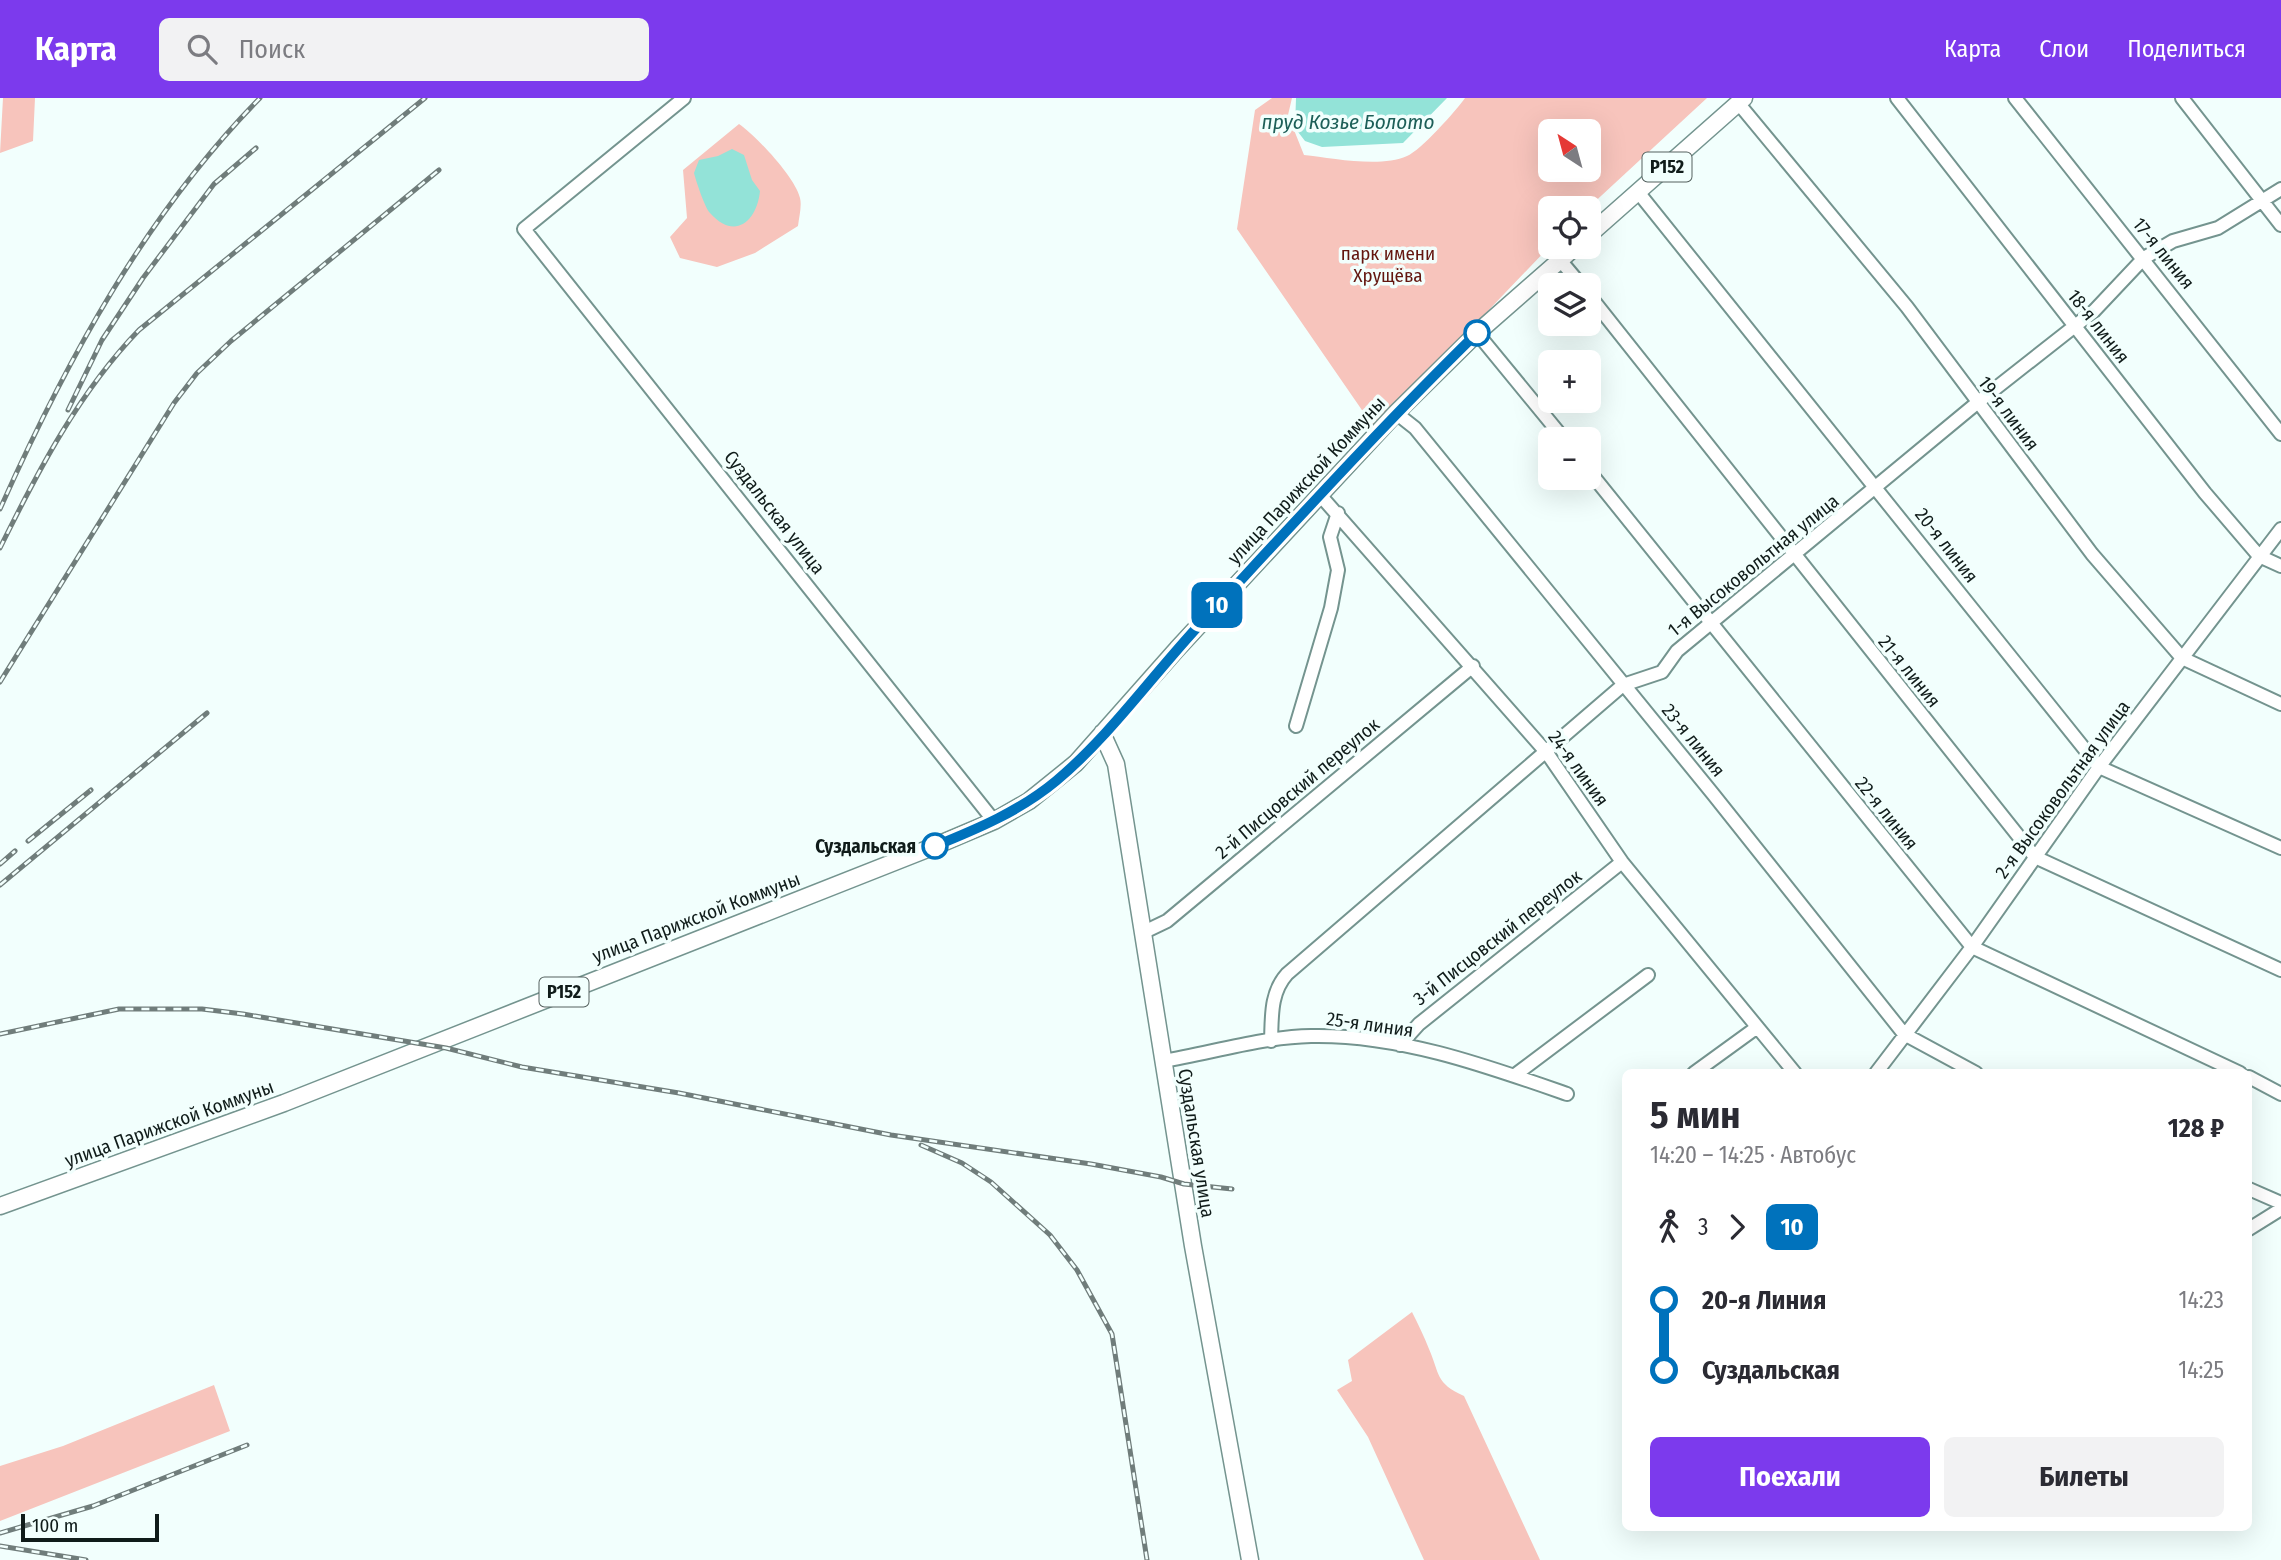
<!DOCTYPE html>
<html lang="ru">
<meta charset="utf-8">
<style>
:root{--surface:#fff;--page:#f2f2f3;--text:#2b2b33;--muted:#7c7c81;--accent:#7c3aed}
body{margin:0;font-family:"Fira Sans Condensed",sans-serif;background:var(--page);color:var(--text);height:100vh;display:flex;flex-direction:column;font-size:26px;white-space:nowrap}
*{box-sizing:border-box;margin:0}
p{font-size:23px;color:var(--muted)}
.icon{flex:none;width:38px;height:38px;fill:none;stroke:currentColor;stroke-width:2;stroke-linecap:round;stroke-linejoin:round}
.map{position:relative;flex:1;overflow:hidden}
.drawer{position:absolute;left:1622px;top:971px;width:630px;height:462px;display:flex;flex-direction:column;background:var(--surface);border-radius:10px;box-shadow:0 7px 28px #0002}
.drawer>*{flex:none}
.badge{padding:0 14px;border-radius:10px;font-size:24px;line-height:46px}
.needle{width:46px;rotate:324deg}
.controls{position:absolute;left:1538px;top:21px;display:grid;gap:14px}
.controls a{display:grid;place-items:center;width:63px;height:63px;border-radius:10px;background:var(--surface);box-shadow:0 7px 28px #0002;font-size:35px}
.scale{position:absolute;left:21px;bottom:18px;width:138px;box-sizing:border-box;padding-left:7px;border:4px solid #101c1a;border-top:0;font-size:19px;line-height:24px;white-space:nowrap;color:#101c1a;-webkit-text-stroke:5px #f2fffd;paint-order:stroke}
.map>.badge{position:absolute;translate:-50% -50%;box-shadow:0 0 0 4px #fff}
.legs{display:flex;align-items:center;gap:10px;height:77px;padding:0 28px;font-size:23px}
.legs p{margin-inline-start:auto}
.overview{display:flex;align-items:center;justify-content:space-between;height:119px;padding:0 28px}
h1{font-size:38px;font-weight:700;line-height:52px}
.button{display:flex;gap:14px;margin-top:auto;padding:14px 28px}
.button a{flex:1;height:80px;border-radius:10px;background:var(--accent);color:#fff;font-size:28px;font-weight:700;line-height:80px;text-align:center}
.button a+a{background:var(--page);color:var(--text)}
ul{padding:0 28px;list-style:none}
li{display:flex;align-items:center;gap:24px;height:70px;font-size:26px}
li i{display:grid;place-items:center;width:10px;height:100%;margin:0 9px;background:currentColor}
li i::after{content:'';width:18px;height:18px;margin:-9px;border:5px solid;border-radius:50%;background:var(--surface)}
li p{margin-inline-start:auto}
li:first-child i{background:linear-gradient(#0000 50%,currentColor 0)}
li:last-child i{background:linear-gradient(currentColor 50%,#0000 0)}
header{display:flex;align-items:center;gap:42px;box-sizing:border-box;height:98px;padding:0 35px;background:var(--accent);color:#fff}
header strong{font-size:33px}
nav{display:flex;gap:38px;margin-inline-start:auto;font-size:24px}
.search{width:490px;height:63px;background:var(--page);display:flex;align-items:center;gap:18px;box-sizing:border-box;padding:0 24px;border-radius:10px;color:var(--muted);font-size:26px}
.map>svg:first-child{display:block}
.green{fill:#f7c4bc;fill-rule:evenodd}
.water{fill:#93e3d8}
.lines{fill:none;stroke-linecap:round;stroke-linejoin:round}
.minor-casing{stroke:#74948f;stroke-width:16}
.major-casing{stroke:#74948f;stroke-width:19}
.minor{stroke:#fff;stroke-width:12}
.major{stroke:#fff;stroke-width:16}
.rail-casing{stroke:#707d7b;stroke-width:5}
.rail{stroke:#f2fffd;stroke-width:2.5;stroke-dasharray:8;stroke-linecap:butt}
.line-1-casing{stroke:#fff;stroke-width:16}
.line-1{stroke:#0072bc;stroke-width:10}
.stop-1-dot{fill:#fff;stroke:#0072bc;stroke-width:3.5}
.labels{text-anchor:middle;stroke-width:7;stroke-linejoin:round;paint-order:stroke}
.shield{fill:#f2fffd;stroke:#54605e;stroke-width:2}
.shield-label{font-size:18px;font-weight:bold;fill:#101c1a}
.park-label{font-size:19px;fill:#63160f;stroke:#f2fffd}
.street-label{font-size:19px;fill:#101c1a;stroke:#f2fffd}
.stop-label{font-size:19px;font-weight:bold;fill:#101c1a;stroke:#f2fffd;text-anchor:end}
.water-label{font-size:21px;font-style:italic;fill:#1d5f58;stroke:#f2fffd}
</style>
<header>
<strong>Карта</strong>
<div class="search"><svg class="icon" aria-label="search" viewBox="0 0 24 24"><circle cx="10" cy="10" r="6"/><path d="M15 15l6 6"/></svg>Поиск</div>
<nav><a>Карта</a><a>Слои</a><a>Поделиться</a></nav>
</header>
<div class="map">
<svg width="2281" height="1462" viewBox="0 0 2281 1462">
<rect width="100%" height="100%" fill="#f2fffd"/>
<path class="green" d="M3,0H35L33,43L0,55Z
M1272,0H1292L1288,17L1304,57C1331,60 1381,70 1407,58C1420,53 1456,13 1465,0H1707L1588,110H1550V148L1375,331L1237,131L1255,12ZM1550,33H1589V72H1550Z
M739,26C756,38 795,79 800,100C802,108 799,119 798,128L755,155L717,169L680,160L670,139L687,120L683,72Z
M1412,1214C1418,1226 1424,1238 1429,1251C1440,1276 1435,1285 1464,1298L1540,1462H1424L1368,1339L1337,1292L1352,1283L1348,1262Z
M214,1287L230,1333L0,1423V1368L63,1348Z"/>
<path class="water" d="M1296,0H1447L1403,45L1322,49L1305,43L1295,30Z
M732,51L744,57L752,82L760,93C757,123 735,143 710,115C705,110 696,83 694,75L699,62L718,58Z"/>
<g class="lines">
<g class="minor-casing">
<path id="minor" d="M684,0L524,131L994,723
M1897,0L2205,395L2259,458L2281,468
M2015,0L2281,336
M2182,0L2281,127
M1739,6L1907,209L2092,456L2182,560L2281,606
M1638,94L2099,669L2281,750
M1560,162L1581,187
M1589,197L2035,759L2281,872
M1477,235L1564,341
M1396,315L1415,330L1713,696L1904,936L1976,975
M1589,373L1972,849L2240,975
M1320,397L1547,655L1622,764L1795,975
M1296,628L1331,510L1338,472L1330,439L1338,415
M1142,835L1167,823L1473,568
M1271,943C1272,919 1270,895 1287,876L1623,587L1662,574L1677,553L1977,305L2094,213L2144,160L2173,143L2218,130L2281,91
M1400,947L1419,926L1622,764
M1163,963C1211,955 1262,939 1311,938C1398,936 1487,968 1567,996
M1694,975L1756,930
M1876,975L1972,849L2099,669L2281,431
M1515,977L1648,877
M2249,979L2281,996
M2249,1091L2281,1105
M2249,1131L2281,1111"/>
</g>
<g class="major-casing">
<path id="major" d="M1589,137L1744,0
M1102,635L1116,666L1193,1148L1250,1462
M0,1108L284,1005L935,748L994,723L1029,703L1076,665L1177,551L1396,315L1477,235L1575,149"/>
</g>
<use href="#minor" class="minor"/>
<use href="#major" class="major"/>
<g class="rail-casing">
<path id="rail" d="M68,312L102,242L143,180L214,86L256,50
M0,411C66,263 146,116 260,0
M0,450C38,373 79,294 139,232L425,0
M0,584L174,305L197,275L231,243L439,72
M28,743L91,692
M0,766L15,753
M0,787L207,615
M0,936L119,911H202L243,916L446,950L522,969L679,995L891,1037L1091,1066L1161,1079L1184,1086L1232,1091
M921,1047L962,1065L991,1084L1050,1137L1077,1172L1112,1236L1147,1462
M0,1435L93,1408L247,1347
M0,1448L86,1462"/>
</g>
<use href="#rail" class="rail"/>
</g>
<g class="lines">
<g class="line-1-casing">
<path id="line-1" d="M935,748C977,731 1020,713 1056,683C1111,637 1154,575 1203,523C1293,426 1382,328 1477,235"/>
</g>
<use href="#line-1" class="line-1"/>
</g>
<g class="stop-1-dot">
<circle cx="1477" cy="235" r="12"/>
<circle cx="935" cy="748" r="12"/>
</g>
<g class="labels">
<g class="shield">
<rect x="1642.5" y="54.5" width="49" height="29" rx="5"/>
<rect x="539.5" y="879.5" width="49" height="29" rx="5"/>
</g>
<g class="shield-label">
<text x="1667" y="75">Р152</text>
<text x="564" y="900">Р152</text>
</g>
<g class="park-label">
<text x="1388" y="162">парк имени<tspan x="1388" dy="22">Хрущёва</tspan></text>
</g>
<g class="street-label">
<text transform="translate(2164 155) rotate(51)" y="7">17-я линия</text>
<text transform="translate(2099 228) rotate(52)" y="7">18-я линия</text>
<text transform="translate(2009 315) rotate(53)" y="7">19-я линия</text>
<text transform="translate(1306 382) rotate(-47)" y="7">улица Парижской Коммуны</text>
<text transform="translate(775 414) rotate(52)" y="7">Суздальская улица</text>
<text transform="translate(1947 447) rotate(52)" y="7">20-я линия</text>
<text transform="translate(1753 467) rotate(-39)" y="7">1-я Высоковольтная улица</text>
<text transform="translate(1910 573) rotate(51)" y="7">21-я линия</text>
<text transform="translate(1694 642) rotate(51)" y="7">23-я линия</text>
<text transform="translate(1579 670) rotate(54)" y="7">24-я линия</text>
<text transform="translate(1297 690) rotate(-40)" y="7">2-й Писцовский переулок</text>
<text transform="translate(2062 691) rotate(-54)" y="7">2-я Высоковольтная улица</text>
<text transform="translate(1887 715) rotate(51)" y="7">22-я линия</text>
<text transform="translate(696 819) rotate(-21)" y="7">улица Парижской Коммуны</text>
<text transform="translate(1497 839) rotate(-38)" y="7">3-й Писцовский переулок</text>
<text transform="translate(1370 926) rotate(8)" y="7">25-я линия</text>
<text transform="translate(169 1025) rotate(-20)" y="7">улица Парижской Коммуны</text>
<text transform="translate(1197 1045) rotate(81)" y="7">Суздальская улица</text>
</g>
<g class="stop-label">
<text x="916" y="755">Суздальская</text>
</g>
<g class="water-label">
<text x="1348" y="31">пруд Козье Болото</text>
</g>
</g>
</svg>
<div class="controls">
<a><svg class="needle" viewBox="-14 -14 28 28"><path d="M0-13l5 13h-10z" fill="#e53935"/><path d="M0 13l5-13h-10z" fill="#7c7c81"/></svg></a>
<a><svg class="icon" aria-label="locate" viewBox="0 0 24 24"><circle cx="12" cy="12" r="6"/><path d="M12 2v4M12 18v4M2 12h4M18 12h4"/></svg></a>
<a><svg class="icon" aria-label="layers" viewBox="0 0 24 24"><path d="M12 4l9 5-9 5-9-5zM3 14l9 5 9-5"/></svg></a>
<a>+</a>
<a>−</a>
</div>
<div class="scale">100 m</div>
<b class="badge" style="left:1217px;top:507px;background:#0072bc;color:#fff">10</b>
<section class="drawer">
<div class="overview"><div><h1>5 мин</h1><p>14:20 – 14:25 · Автобус</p></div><b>128 ₽</b></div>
<div class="legs"><svg class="icon" aria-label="walk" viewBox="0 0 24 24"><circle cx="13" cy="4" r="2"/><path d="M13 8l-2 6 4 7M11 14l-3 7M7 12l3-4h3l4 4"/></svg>3<svg class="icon" aria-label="forward" viewBox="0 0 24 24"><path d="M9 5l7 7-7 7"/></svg><b class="badge" style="background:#0072bc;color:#fff">10</b></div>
<ul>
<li><i style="color:#0072bc"></i><b>20-я Линия</b><p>14:23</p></li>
<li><i style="color:#0072bc"></i><b>Суздальская</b><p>14:25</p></li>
</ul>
<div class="button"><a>Поехали</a><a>Билеты</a></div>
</section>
</div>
